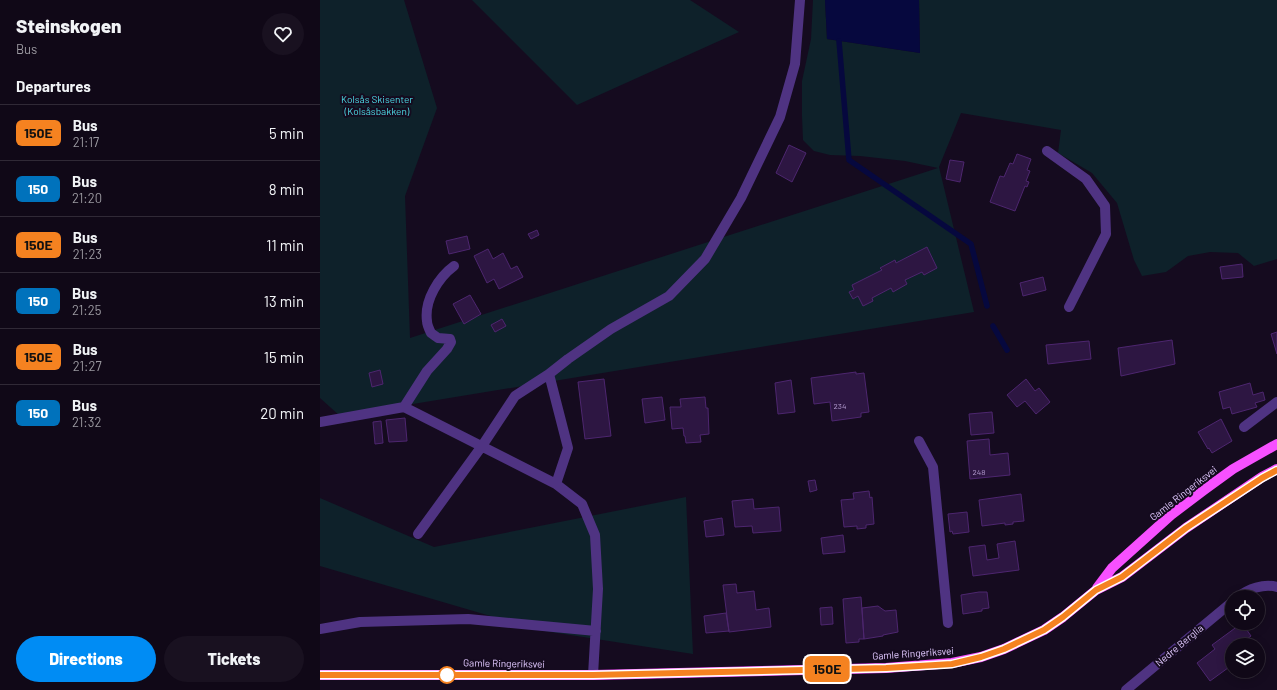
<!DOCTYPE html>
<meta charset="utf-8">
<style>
:root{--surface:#100817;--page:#191120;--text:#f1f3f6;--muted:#9c9aa1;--line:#302936;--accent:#008cf4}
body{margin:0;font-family:Barlow,sans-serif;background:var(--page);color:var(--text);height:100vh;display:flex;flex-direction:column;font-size:15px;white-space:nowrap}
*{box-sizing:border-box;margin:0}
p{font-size:13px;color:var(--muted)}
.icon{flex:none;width:22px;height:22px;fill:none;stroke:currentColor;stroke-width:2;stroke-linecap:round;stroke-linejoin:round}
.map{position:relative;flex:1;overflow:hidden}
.side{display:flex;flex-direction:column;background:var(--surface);width:320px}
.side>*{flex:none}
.badge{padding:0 8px;border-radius:6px;font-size:14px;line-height:26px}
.tools{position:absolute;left:905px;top:590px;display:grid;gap:8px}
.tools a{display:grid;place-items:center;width:40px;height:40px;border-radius:50%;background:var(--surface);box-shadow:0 2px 10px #0003,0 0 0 1px var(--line);font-size:20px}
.map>.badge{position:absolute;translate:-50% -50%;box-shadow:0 0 0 2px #fff}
h2{padding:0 16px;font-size:15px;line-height:36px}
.round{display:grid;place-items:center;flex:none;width:42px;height:42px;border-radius:21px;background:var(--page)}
.overview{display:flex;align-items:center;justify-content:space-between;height:68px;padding:0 16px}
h1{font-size:19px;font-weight:800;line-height:30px}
.primary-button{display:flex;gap:8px;margin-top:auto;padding:8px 16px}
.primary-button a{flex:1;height:46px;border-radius:24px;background:var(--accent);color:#fff;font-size:16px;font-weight:800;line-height:46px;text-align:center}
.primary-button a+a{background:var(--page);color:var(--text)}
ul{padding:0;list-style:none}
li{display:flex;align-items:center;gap:12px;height:56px;padding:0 16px;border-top:1px solid var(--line)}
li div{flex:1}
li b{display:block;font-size:15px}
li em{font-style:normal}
li .badge{min-width:44px;font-weight:700;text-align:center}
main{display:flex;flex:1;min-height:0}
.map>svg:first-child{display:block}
.green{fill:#0e212a}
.water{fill:#06083e}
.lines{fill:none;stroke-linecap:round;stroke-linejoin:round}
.stream{stroke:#06083e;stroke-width:5.5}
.building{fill:#2d1642;stroke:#4d266f}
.minor{stroke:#4f3382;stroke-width:10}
.major{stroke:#f750ff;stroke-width:10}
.line-casing{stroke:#fff;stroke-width:9}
.line{stroke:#f58220;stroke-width:6}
.stop-dot{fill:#fff;stroke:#f58220;stroke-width:2}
.labels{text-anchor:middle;stroke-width:4;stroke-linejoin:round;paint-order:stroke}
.number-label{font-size:8px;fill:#b49cd0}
.park-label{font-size:10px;fill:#4edbe6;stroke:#150b1f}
.street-label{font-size:10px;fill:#e1c9ff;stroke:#150b1f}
</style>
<main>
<section class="side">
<div class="overview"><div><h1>Steinskogen</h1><p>Bus</p></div><a class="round"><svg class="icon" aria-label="heart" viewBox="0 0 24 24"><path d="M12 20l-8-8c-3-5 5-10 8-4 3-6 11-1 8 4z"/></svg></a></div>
<h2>Departures</h2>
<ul>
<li><span class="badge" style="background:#f58220;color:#111">150E</span><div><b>Bus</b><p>21:17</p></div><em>5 min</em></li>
<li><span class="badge" style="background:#0072bc;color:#fff">150</span><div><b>Bus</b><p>21:20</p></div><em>8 min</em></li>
<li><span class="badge" style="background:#f58220;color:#111">150E</span><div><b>Bus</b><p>21:23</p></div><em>11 min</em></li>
<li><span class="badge" style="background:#0072bc;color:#fff">150</span><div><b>Bus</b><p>21:25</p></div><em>13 min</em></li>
<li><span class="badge" style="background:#f58220;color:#111">150E</span><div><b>Bus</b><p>21:27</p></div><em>15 min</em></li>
<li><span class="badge" style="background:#0072bc;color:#fff">150</span><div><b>Bus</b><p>21:32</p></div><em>20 min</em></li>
</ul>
<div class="primary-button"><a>Directions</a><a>Tickets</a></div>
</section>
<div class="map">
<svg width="957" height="690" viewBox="0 0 957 690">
<rect width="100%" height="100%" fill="#150b1f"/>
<path class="green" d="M0,0H84L117,108L85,196L90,338L618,168L585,161L540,156L510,155L494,151L483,140L482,116V81L491,39L493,0H505L507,39L600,53L599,0H957V259L934,266L918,253L890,252L868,256L846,272L822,276L814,260L797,203L772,173L738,153L741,130L641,113L619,167L654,312L20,416L0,398Z
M152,0H370L419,32L257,105Z
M366,497L373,654L218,630L0,566V498L114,547Z"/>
<path class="water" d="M505,0H599L600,53L507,39Z"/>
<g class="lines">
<path class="stream" d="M519,41L529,160L651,244L667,306
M673,326L687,350"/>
</g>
<path class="building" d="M469,145L486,153L472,182L456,173Z
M697,154L711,159L707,170L710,171L706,181L709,182L707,187L705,186L695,211L670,202L680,176L684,177L690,163L693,164Z
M630,160L644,162L640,182L626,179Z
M217,230L219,235L211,239L208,234Z
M147,236L150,249L129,254L126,241Z
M607,247L617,268L604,275L602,272L585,280L587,284L573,292L571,288L552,298L553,301L543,306L538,296L533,299L529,292L534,290L532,285L562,270L560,268L575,260L576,263Z
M168,249L173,259L183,253L191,269L197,266L203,277L179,289L174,279L167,283L154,256Z
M922,264L923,277L902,279L900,267Z
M723,277L726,290L703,296L700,283Z
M150,295L161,314L144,324L133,304Z
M182,319L186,326L175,332L171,325Z
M957,332V354L951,334Z
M852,340L855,364L801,376L798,348Z
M769,341L771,359L728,364L726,345Z
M60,370L63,384L52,387L49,373Z
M536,372V374L544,373L549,412L541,413V417L512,421L510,402L494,404L491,378Z
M284,379L291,436L265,439L258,382Z
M706,379L715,391L719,388L730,402L716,414L705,401L697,407L687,395Z
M471,380L475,412L458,414L455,383Z
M930,383L933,395L943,392L945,400L935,403L937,407L912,414L910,407L903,409L899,392Z
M342,397L345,420L325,423L322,399Z
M385,397L386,408H388L389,434L380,435L381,442L366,443L365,436H364L363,428L352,429L350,407H361L360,399Z
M672,412L674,433L651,435L649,414Z
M85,418L87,441L69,442L66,420Z
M901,419L912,441L892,453L889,448L888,449L878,432Z
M61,421L63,443L55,444L53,422Z
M669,439L670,455L688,453L690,475L650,479L647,441Z
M495,480L497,490L490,492L488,481Z
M549,491L550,498L552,497L554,524L546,525V528L537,529V526L524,527L521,500L534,499L533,493Z
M701,494L704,521L693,522V524L685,525V523L662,526L659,500Z
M433,499L434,509L459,507L461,531L433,533L432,526L415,527L412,501Z
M647,512L649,532L633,534L632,531L630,532L628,514Z
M402,518L404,535L386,537L384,521Z
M523,535L525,552L503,554L501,538Z
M695,541L699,570L653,576L649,547L665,545L667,560L679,558L677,544Z
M416,584L417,593L434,591L436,610L449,608L451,627L409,632L403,585Z
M659,592H667L669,608L662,609V611L643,614L641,595Z
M541,597L544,639H539V642L526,643L523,599Z
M558,606L565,611L576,610L578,632L563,635V636L544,639L542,608Z
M512,607L513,624L501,625L500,608Z
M406,613L409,631L386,633L384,616Z
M922,623L931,636L919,645H912V665L890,681L877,663L895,649L892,645Z"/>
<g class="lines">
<path class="minor" d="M727,151L766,179L785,206L786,234L749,307
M229,374L248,448L236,484
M84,407L107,371L127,349L131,342L130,339L118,338L111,333C109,329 107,325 107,321C104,300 119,277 134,266
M0,422L84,407L236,484L262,504L275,535L278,589L273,675
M924,427L957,402
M599,441L613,467L628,623
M98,534L162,446L195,396L229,374L248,359L291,329L349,296L385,259L421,198L460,117L475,64L480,0
M918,597C928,589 944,583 957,587
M0,629L40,622L148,619L276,631
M806,690L912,602"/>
<path class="major" d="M777,588L792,568L851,515L884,490L913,469L957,444
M0,675H273L566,668L632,663L661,657L684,649L724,630L743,617L776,590L802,577L866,528L942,477L957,469"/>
</g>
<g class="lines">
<g class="line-casing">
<path id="line" d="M0,675H273L566,668L632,664L661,657L684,649L724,630L743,617L776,590L802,577L866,528L942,478L957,470"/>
</g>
<use href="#line" class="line"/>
</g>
<circle class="stop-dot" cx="127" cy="675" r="8"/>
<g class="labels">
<g class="number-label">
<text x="520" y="409">234</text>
<text x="659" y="475">248</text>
</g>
<g class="park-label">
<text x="57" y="103">Kolsås Skisenter<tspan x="57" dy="12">(Kolsåsbakken)</tspan></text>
</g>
<g class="street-label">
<text transform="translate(863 493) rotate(-38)" y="4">Gamle Ringeriksvei</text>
<text transform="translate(859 645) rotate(-40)" y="4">Nedre Berglia</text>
<text transform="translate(593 653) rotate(-4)" y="4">Gamle Ringeriksvei</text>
<text transform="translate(184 663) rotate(1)" y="4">Gamle Ringeriksvei</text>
</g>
</g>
</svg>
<div class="tools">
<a><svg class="icon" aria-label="locate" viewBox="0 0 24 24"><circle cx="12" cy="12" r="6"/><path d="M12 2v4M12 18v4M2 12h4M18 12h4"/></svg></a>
<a><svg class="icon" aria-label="layers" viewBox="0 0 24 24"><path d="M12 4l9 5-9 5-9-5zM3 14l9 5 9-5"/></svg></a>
</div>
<b class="badge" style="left:507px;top:669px;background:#f58220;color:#111">150E</b>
</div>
</main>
